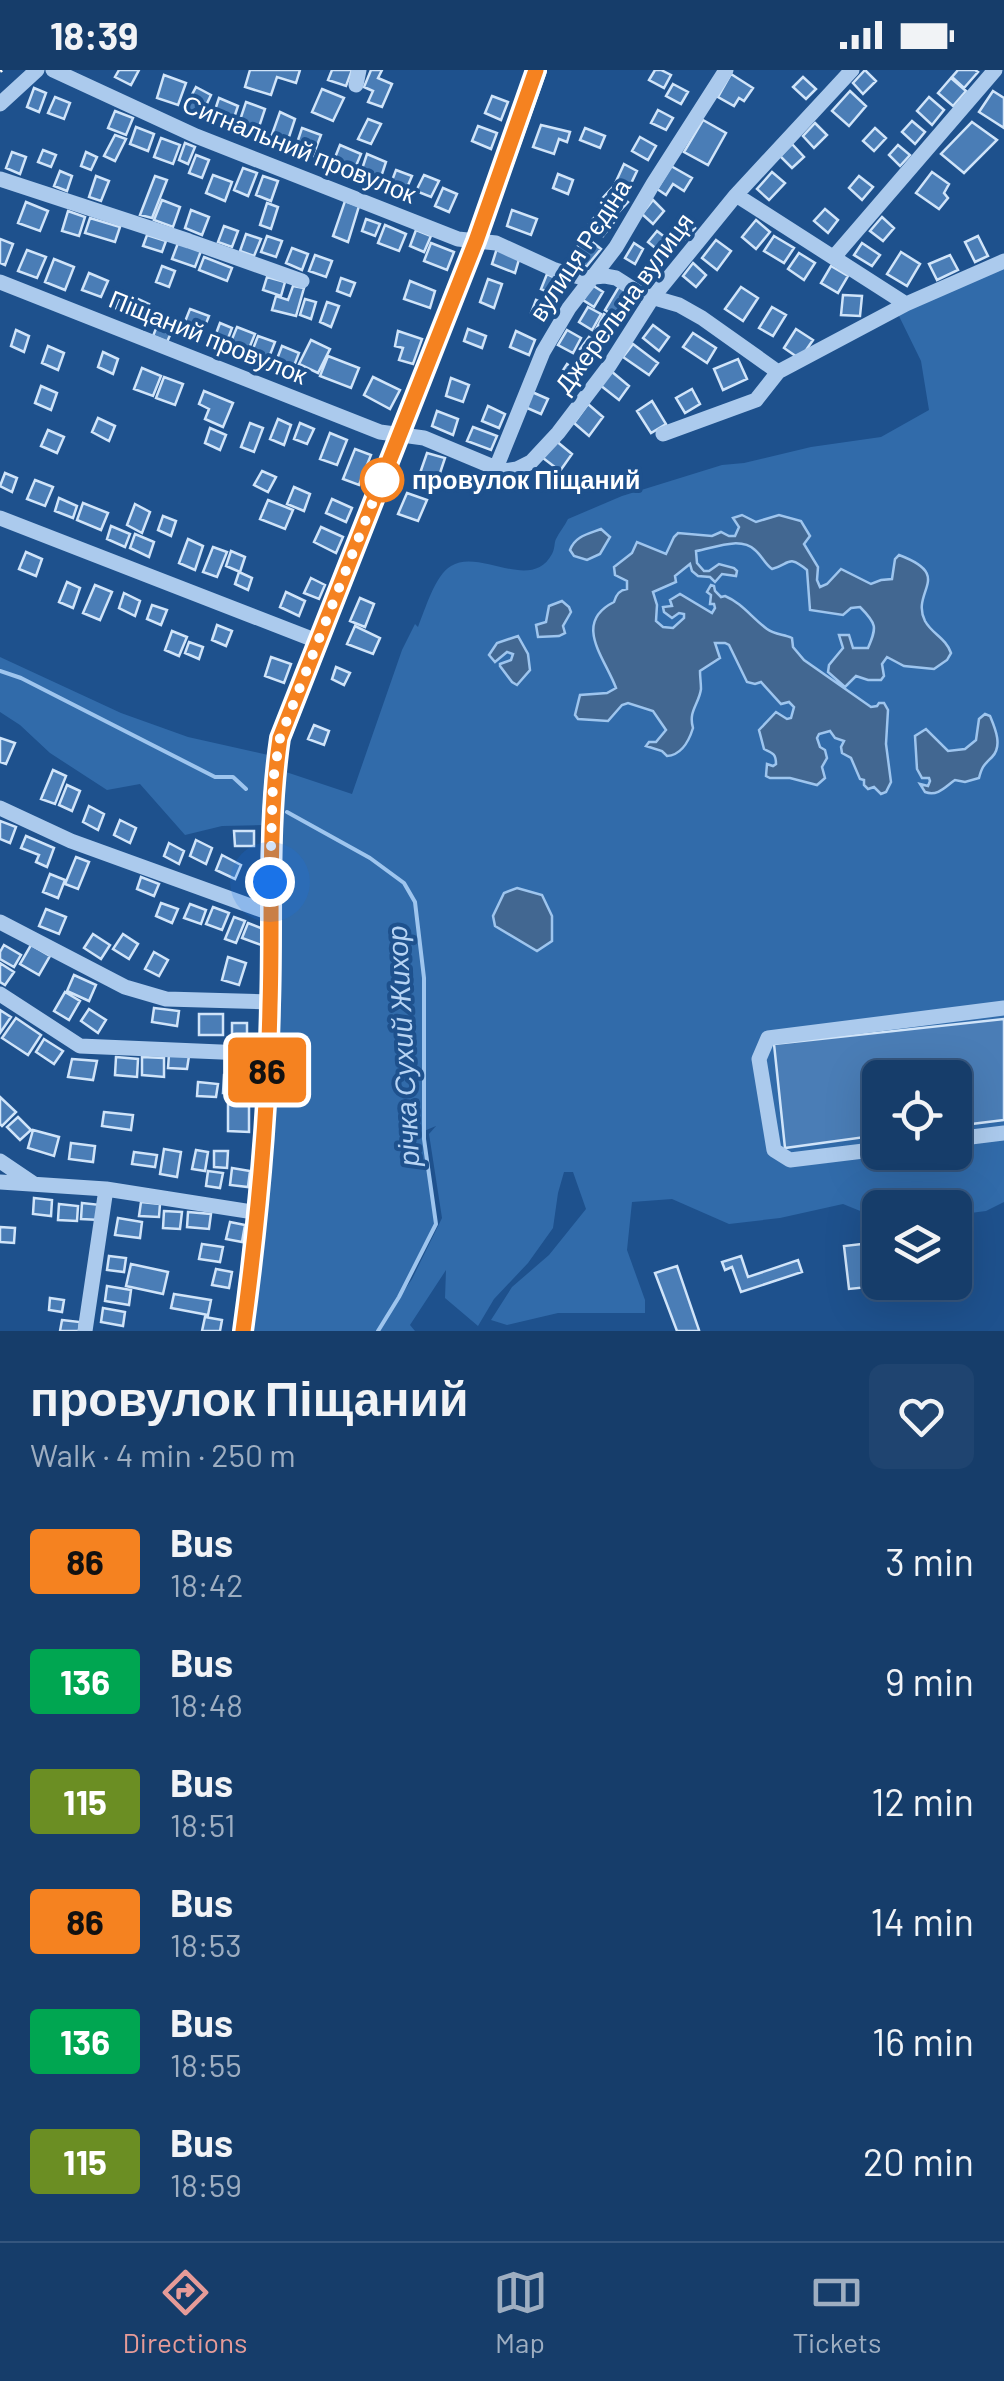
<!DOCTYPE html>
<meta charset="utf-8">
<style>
:root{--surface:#163d6a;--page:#1f4470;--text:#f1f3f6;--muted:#9eaec1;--line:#35567e;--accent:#e69b98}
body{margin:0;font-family:Barlow,sans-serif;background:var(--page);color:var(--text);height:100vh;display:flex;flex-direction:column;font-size:38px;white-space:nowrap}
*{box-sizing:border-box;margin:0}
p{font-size:32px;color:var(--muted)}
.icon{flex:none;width:55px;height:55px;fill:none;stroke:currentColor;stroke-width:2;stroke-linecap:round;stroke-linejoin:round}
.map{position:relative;height:1261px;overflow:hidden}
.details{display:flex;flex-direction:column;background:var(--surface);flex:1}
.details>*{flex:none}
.badge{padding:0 20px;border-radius:8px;font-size:35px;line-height:65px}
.buttons{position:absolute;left:862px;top:990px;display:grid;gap:20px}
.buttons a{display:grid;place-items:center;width:110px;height:110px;border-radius:15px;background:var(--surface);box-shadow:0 10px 40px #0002,0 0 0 2px var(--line);font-size:50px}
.you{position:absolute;width:50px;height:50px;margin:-25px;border:8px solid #fff;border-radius:50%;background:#1a73e8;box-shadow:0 0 0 15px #1a73e833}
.map>.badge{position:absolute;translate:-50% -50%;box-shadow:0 0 0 5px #fff}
.round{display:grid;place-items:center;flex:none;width:105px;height:105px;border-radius:15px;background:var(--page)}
.overview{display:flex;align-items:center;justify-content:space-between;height:170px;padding:0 30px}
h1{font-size:48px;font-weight:800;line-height:75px}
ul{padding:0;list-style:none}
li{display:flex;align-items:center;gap:30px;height:120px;padding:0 30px}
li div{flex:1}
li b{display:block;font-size:38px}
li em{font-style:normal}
li .badge{min-width:110px;font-weight:700;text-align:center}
.status{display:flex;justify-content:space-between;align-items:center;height:70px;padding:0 50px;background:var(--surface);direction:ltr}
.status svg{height:28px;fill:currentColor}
.tabs{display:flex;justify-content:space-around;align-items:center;height:140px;border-top:2px solid var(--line);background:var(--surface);font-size:28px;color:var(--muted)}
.tabs a{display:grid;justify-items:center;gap:5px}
.tabs .on{color:var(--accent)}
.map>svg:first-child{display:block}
.green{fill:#316baa;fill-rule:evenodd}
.water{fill:#426791;stroke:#9ec5ee;stroke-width:2.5}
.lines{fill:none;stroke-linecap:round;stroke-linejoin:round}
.stream{stroke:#9ec5ee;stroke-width:4}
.building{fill:#4a7db6;stroke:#d0e4f9;stroke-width:2.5}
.minor{stroke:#abcaed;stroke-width:15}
.major{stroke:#f1f6ff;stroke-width:20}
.rail{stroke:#fff;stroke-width:4;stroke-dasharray:18 8;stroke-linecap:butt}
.line-casing{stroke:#fff;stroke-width:22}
.line{stroke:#f58220;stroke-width:15}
.walk{stroke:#fff;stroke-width:10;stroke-dasharray:0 18}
.stop-dot{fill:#fff;stroke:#f58220;stroke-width:5}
.labels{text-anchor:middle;stroke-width:8;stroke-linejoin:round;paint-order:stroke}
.street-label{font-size:25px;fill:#fff;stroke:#1e518d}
.stop-label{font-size:25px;font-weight:bold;fill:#fff;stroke:#1e518d;text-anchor:start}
.water-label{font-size:28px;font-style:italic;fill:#b7d4f4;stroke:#1e518d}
</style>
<div class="status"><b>18:39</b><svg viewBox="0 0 49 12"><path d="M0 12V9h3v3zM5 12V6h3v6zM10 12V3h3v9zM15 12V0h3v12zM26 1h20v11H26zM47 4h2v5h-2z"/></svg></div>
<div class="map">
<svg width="1004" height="1261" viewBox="0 0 1004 1261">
<rect width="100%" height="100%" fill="#1e518d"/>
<path class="green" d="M1004,191V1132L986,1141L955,1145V1138H880V1149L843,1134L780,1148L729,1154L672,1129L632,1132L627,1180L645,1230V1243H558L507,1255L491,1250L512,1217L549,1185L586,1139L573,1102H564L558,1123L553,1158L528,1193L494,1229L478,1256L445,1228L446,1200L410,1255L415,1261H243L259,1143L263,755L222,756L185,765L140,714L107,720L50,683L20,655L0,642V587L121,643L188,667L277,687V699L352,724L402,580L415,554L418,557C425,540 435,505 451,496C480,478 531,523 552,484C555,479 554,473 556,469C559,462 565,456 568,449L622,426L722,395L744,393L811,377L881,367L929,340L921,291L898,244ZM880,1008H955V1082H880ZM436,1056L429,1064L442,1148L412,1209L396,1233L436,1154L424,1069V1061Z"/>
<path class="water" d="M742,445L756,452L779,445L801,451L810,466L804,474L818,497L817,510L820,517L827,514L841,499L871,514L881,510L892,509L895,489L899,485C955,506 910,521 925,551C932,564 946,568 951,583L947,590L934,599L904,596L887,587L882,594L884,606L881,610H868L856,606L845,617L828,602L829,595L843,578L839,565H849L853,578H868C877,557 877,554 860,537L851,538L843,545L810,540L807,500C788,484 790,494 772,499C765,494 762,486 755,480C740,466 714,478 696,481L697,493L704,501H709L719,494L734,498L737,501L736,506L722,504L715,512L710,507L698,506L692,501L690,494L675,506L676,512L653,522L657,535L656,551L663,557L673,558L684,548V544L679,543L672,548L664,542L663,537L672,536L670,530L680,524L712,543L715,538L714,534H710L711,525L707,522L711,515L714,516L715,521L721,527L725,526C742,533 752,548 767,559C775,565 784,564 792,568L793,577L804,590L871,637L877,636L879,633H884L888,640L886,674L891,712L886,722L881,724L874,717L868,719L864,715V710L860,709L851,688L842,683L841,677L844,671L835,668L830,661L819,664L817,668L820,677L825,680L827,688L822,697L825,708L817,715L790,708H770L766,706L767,694L773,696L776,694C776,683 772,683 764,679L759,660L776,642L787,649L791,648L794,637L789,632L781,634L761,612L755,614L747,612L729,575L725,573H715L720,588L700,601C700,607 701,613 701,619C699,634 688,641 693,658C689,671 681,685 667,686L662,681L646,676L649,672H656L666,660L653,641L628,633L622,635L608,651L578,649L575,645L580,625L607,623L616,618C605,588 572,553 614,532C616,525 619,520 627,519V511L615,505L614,497L632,483L637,472L666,484L674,467L678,463L712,466L721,462L729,466H735L739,457L733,448Z
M601,459L610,467L600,484L587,490L574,486L570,480C575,466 588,464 601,459Z
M562,531L569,537L571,542L563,556L565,563L559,566L538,567L536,555L546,552L549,536Z
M518,566L528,584L530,600L517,615L512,612L500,596V594L511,590L513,584L507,582L495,592L489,585L497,573Z
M985,644L990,646C995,658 1003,676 992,687C984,695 982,696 979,708L965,712L955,710C946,716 938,727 925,722L920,714L928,716L930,711L929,708H922L917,699L915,666L926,659L948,681L965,679L976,670L979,649Z
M517,818L542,825L552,846V871L537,881L495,856L493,846L504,823Z"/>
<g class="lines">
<path class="stream" d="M0,601L21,608L215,707H233L246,719
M287,742L370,788L404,813L415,832L424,908V1069L436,1154L399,1227L378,1261"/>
</g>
<path class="building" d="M119,0H139L131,15L115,7Z
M250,0H300L296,13L277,7L271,25L245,17Z
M332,0H352L346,16L328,10Z
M371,0H382L378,8L392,14L382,37L368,32L373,21L364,17Z
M655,0H661L671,5L664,18L649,10Z
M865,0L876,11L863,24L853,13Z
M958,0H975L978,2L964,18L952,7Z
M731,4L753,18L744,31L739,28L734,36L718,27Z
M164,5L186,13L178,35L157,28Z
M803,7L816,19L806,29L793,17Z
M951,8L966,21L953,36L938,23Z
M673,14L688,22L681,34L666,26Z
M196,17L211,25L201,46L185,38Z
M34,18L46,23L39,42L27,37Z
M322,19L344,28L333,51L312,42Z
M850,21L866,36L849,56L832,41Z
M993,21L1004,28V58L979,42Z
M492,26L508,32L501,50L485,43Z
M55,27L70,33L64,49L48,43Z
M929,27L944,40L932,55L917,41Z
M219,28L238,36L231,57L212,49Z
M246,32L265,39L258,60L239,53Z
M658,40L673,48L666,60L651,53Z
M115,41L133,48L126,65L108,58Z
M280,42L295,49L286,76L270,70Z
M368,49L381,54L371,74L358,69Z
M703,50L726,63L708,95L684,82Z
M912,51L925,62L915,74L902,62Z
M972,52L997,70L964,103L941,84Z
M815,53L827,65L814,78L803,66Z
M541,55L570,62L567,72L559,69L554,84L533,77Z
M478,56L497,63L491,79L472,71Z
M136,57L154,64L148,81L130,74Z
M302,58L321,65L313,86L295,79Z
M585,58L605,66L600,78L580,70Z
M875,58L886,68L874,81L863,71Z
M115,65L126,69L115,91L104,86Z
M640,67L656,76L648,90L632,81Z
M161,68L180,75L173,94L154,87Z
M185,73L195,77L188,94L179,90Z
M792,74L804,87L792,98L780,86Z
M340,75L361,84L353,103L332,95Z
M898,75L910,85L900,96L889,85Z
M43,80L56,85L51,97L38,92Z
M12,82L26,87L20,104L6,98Z
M86,82L97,87L91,100L81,96Z
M367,84L386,92L379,113L360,105Z
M196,85L209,90L202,108L189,103Z
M624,94L637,101L626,124L613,118Z
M671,96L692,108L684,121L673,114L666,125L657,119Z
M243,98L257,103L248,126L234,120Z
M396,100L412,106L403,127L388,121Z
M60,101L72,106L67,121L54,116Z
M772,102L785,113L769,130L757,119Z
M932,102L949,114L944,123L948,128L939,139L916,123Z
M558,104L573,110L568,124L553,118Z
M213,105L232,112L225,131L206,123Z
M424,105L439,111L431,127L416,121Z
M96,106L109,111L101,131L89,127Z
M155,106L167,110L152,148L140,145Z
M263,106L278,111L271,131L256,125Z
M859,106L873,117L862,130L849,118Z
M443,118L457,124L449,142L435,136Z
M612,118L628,132L614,147L598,133Z
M162,130L180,137L173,157L154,150Z
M653,130L664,141L653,154L642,144Z
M345,131L359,136L348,172L333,166Z
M26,132L48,141L40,161L18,153Z
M267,133L278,137L271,159L260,155Z
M601,139L615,151L603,166L589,154Z
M825,139L838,150L828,163L814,151Z
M191,140L209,147L202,165L185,158Z
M512,140L537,149L531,165L507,156Z
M68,141L85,147L79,166L62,161Z
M682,146L695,158L685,169L672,157Z
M882,147L894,158L883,171L870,161Z
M90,148L120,157L115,172L85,163Z
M366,149L380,154L375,166L362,161Z
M756,150L770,162L756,179L742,167Z
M385,155L406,164L399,181L378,173Z
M224,156L238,161L232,177L218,172Z
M416,160L431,166L424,182L410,176Z
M657,161L675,175L665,186L648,172Z
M246,164L261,169L254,186L240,181Z
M147,165L166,171L162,182L143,176Z
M267,166L282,171L276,187L261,182Z
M774,166L794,178L784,193L764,181Z
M978,166L988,186L975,192L965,172Z
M586,167L601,179L586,197L571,184Z
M0,169L13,174L5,195L0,193Z
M716,170L731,181L717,200L702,188Z
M178,173L201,181L195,197L172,189Z
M431,173L454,182L447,200L424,191Z
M634,173L643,179L635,194L625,188Z
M862,173L880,185L872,196L854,185Z
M498,175L520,186L515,203L492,194Z
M292,178L308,184L302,200L286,193Z
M27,180L46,187L37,208L18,201Z
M901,182L920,194L907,216L887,204Z
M799,183L815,193L804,210L788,199Z
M315,185L332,191L326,207L309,201Z
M950,185L958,200L937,210L929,194Z
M204,187L232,198L227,211L199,200Z
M54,189L74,197L65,220L45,212Z
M693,193L706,205L696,217L683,206Z
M162,196L175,201L169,217L156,212Z
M831,196L848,206L838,223L821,213Z
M89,203L108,211L101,227L82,220Z
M547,204L564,212L559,227L541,219Z
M267,207L285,212L281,226L263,220Z
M341,208L355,213L350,226L337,221Z
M488,209L502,214L494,238L480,232Z
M410,211L435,221L430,238L404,229Z
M592,215L603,222L594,237L583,230Z
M620,215L637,226L622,251L605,240Z
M293,216L304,218L296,246L272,240L276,226L288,230Z
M741,217L758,228L743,251L725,239Z
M123,222L149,234L141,250L115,238Z
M843,225L862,226L860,246L841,245Z
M305,229L316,232L311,249L300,245Z
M536,230L551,237L546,250L531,243Z
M327,232L339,236L331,257L320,252Z
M588,237L601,244L592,260L579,252Z
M772,237L786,245L773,266L759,258Z
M190,239L209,246L201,266L182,259Z
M604,244L618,252L609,269L595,261Z
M159,251L174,256L167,272L153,266Z
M220,253L232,258L226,274L214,269Z
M653,255L669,267L659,281L643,268Z
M237,257L255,264L248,281L230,274Z
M468,259L486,266L482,278L464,271Z
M796,259L813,270L800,289L784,278Z
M16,260L29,266L24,282L11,276Z
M567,260L581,268L573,283L558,275Z
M398,261L422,269L413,294L399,290L403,278L395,276Z
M516,261L535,270L529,285L510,277Z
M693,263L716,278L707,293L683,277Z
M258,266L275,272L268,290L251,284Z
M589,267L603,277L593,289L580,279Z
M311,270L330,279L318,303L299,294Z
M633,274L658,293L649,305L623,287Z
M48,276L64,283L58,300L42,293Z
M282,276L299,283L292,301L275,294Z
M103,282L118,289L113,304L98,297Z
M328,286L359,298L351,318L320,306Z
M738,289L747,309L723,320L714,299Z
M567,294L578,302L567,318L556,311Z
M142,298L161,306L153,326L134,319Z
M611,301L629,316L619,330L600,315Z
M164,307L183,314L175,335L156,328Z
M373,307L400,320L390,339L364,325Z
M451,308L469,315L463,332L446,326Z
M41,316L57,323L51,340L35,333Z
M692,319L700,334L685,343L676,328Z
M204,321L233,333L223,357L205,349L209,339L199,334Z
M532,322L548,329L541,344L525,337Z
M652,331L666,354L651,363L637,341Z
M588,334L603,347L589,366L574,353Z
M488,336L505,344L499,358L482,351Z
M437,341L458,349L453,365L432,356Z
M98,348L115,356L109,371L92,362Z
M278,349L291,355L284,375L270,369Z
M250,353L263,358L254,382L241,377Z
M300,353L314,359L307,374L294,369Z
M473,357L497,366L491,380L467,371Z
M210,358L226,365L220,380L205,373Z
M48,360L64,367L57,383L41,376Z
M330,363L347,370L337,395L320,389Z
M555,370L572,384L560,401L543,388Z
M355,379L371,385L359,415L343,409Z
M427,383L445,388L437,412L419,406Z
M262,401L276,407L268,422L254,415Z
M5,403L17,408L12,422L0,416Z
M35,410L53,417L45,436L27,429Z
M294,417L310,424L304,441L287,434Z
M407,423L427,430L418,451L398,444Z
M59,428L77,436L73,448L55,441Z
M332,429L352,438L346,452L326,443Z
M268,430L293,440L285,459L260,449Z
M83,433L108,443L101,460L77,450Z
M135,434L150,442L142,463L127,455Z
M163,446L176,451L171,466L158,460Z
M111,456L130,464L125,477L107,469Z
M321,457L343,467L336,483L314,472Z
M135,464L154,472L149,487L130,478Z
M188,469L203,476L195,500L179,493Z
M213,477L227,482L217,507L203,502Z
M231,481L245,487L240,502L226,496Z
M26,482L42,489L36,506L19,499Z
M239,502L252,508L248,520L235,514Z
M311,508L325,515L319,529L304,523Z
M67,512L80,518L73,538L59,532Z
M95,515L112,522L100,550L83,543Z
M286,522L305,531L299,546L280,537Z
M124,523L140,531L135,546L119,538Z
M360,528L374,534L365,557L350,551Z
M152,535L167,540L161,555L147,549Z
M217,555L232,561L226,576L212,570Z
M355,556L380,568L373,584L347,574Z
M172,561L187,567L179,586L165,580Z
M189,572L203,577L199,589L185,583Z
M271,587L291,594L284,613L265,606Z
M336,597L350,603L344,615L332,609Z
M314,655L329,661L324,675L308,669Z
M0,668L15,673L6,694L0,692Z
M53,700L66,706L55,734L41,729Z
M67,715L80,721L72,741L59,735Z
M89,736L104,744L98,760L83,752Z
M120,750L136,758L130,773L114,765Z
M0,751L16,757L10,773L0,769Z
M234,761H254V776H235Z
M26,766L54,778L47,797L36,792L39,785L21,778Z
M196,770L212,778L206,794L190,786Z
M169,773L184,781L179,794L164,786Z
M222,785L241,795L235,809L216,800Z
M76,787L89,792L78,819L65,814Z
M50,804L65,810L58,828L43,822Z
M141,807L159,814L154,826L137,819Z
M161,833L178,839L172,853L156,846Z
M190,834L206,840L201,854L184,848Z
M213,837L229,843L222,860L206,854Z
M46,839L66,847L59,864L39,856Z
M234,847L245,851L236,873L225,869Z
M248,853L266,860L261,875L242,868Z
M93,864L110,875L101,889L84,878Z
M123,864L138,874L129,889L113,879Z
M4,875L21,885L14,897L0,889V882Z
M31,875L50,886L39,905L20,894Z
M154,882L168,890L159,906L145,899Z
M228,887L246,893L239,915L222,910Z
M0,893L14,902L5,915L0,912Z
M74,905L96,915L89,931L67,921Z
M65,922L80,931L69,950L54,941Z
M154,938L179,941L177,956L152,952Z
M89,939L106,950L98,963L81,951Z
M0,940L11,947L0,963Z
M199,944H223V965H199Z
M16,948L41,965L28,985L2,968Z
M1004,949V1050L955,1056V1008H880V1065L785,1078L774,974Z
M232,953H247V972H232Z
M44,969L63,981L54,994L36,982Z
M169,984L189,986L187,999L168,998Z
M116,987L138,989L137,1007L115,1005Z
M142,987L164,988V1007L142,1005Z
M72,989L97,991L93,1010L68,1007Z
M224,1005H247L246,1023H223Z
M198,1012L218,1014L216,1027L197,1026Z
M0,1027L16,1042L2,1056L0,1054Z
M228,1030H249V1062L228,1061Z
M104,1042L133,1045L131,1060L102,1056Z
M18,1047L31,1060L20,1070L7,1057Z
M33,1060L59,1067L54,1086L28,1078Z
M71,1073L95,1076L93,1092L69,1089Z
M164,1079L181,1082L177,1107L160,1104Z
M196,1080L208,1082L205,1101L192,1099Z
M214,1081H228L227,1098L214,1097Z
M134,1082L157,1085L155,1097L132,1094Z
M232,1098L250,1101L248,1117L230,1115Z
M208,1101L223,1103L220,1118L206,1116Z
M34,1128L52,1130L51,1146L33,1144Z
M141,1132L160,1134L159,1147L139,1146Z
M82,1133L101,1135L100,1150L81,1149Z
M59,1134L78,1136L77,1151L58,1150Z
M164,1141L182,1142L180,1159L163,1158Z
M188,1142L211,1144L209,1159L187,1157Z
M118,1148L142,1152L140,1168L115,1165Z
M230,1152L245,1155L242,1172L226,1169Z
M0,1157L15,1158L14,1173L0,1172Z
M880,1172V1212L908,1213L849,1219L844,1176Z
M202,1174L223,1177L220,1192L199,1189Z
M109,1186L126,1188L124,1202L107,1200Z
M741,1186L748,1207L798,1190L802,1202L741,1222L732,1197L725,1200L722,1192Z
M131,1194L168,1202L163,1224L126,1216Z
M677,1196L699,1260L697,1261H677L655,1203Z
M216,1199L232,1202L229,1218L212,1215Z
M107,1216L131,1220L129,1235L105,1231Z
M174,1224L211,1230L208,1245L171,1238Z
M50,1228L64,1230L62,1242L49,1240Z
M103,1238L125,1242L123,1256L101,1252Z
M205,1247L222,1250L220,1261H202Z
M62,1250L80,1252L79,1261H60Z"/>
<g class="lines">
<path class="minor" d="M53,0L196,66L458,169L496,173L555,200L583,208L605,206L616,208L641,224L679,235L702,248L778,302
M356,15L359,0
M0,34L37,0
M0,109L189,171L302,211
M736,125L906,234
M834,187L995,0
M0,212L380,362L424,368L503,401L517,399L531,392L558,363L609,296L653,227L736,125L852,0
M663,364L756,330L778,302L906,234L1004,191
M496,398L543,282L569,238L616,177L653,114L726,0
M0,448L317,571
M0,738L71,771L270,843
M0,852L125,917L166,929L270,932
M0,924L80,976L268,984
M955,1069L1004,1063
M880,1079L790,1090L774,1080L759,989L768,968L1004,938
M0,1091L34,1114
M0,1112L106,1119L259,1143
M85,1261L106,1119"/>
<path class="major" d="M243,1261C257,1153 268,1044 270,935C272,846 266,757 280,669L476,171L537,0"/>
<path class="rail" d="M0,1L2,0"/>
</g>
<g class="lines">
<g class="line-casing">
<path id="line" d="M243,1261C258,1152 268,1044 270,935C273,846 267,757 280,668L476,171L536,0"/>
</g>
<use href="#line" class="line"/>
<path class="walk" d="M270,812L273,711L280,668L385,401L382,410"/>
</g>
<circle class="stop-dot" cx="382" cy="410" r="20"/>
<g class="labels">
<g class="street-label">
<text transform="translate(299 79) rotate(22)" y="9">Сигнальний провулок</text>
<text transform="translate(580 180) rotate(-57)" y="9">вулиця Рєдіна</text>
<text transform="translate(624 233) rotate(-54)" y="9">Джерельна вулиця</text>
<text transform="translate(208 267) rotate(22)" y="9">Піщаний провулок</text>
</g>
<g class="stop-label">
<text x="412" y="419">провулок Піщаний</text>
</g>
<g class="water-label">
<text transform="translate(403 976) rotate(-93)" y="10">річка Сухий Жихор</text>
</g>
</g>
</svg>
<div class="buttons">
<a><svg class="icon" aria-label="locate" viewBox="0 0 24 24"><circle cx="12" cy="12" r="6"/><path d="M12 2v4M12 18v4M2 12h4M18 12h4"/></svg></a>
<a><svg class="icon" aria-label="layers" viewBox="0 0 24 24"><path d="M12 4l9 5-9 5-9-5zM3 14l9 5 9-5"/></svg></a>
</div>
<div class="you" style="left:270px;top:812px"></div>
<b class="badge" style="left:267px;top:1000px;background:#f58220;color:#111">86</b>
</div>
<section class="details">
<div class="overview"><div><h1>провулок Піщаний</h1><p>Walk · 4 min · 250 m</p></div><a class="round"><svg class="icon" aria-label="heart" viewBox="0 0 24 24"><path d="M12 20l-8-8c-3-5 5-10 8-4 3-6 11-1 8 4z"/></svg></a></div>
<ul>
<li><span class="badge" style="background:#f58220;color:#111">86</span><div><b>Bus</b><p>18:42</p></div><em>3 min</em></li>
<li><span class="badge" style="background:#00a651;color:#fff">136</span><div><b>Bus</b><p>18:48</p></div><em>9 min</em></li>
<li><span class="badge" style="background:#6b8e23;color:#fff">115</span><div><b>Bus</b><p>18:51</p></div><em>12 min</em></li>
<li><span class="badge" style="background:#f58220;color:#111">86</span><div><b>Bus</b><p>18:53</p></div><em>14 min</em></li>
<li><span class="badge" style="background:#00a651;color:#fff">136</span><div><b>Bus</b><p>18:55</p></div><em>16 min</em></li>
<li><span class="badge" style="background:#6b8e23;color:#fff">115</span><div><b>Bus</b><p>18:59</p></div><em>20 min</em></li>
</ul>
</section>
<nav class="tabs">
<a class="on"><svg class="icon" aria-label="directions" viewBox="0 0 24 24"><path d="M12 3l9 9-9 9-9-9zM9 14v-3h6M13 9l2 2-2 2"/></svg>Directions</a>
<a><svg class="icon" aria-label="map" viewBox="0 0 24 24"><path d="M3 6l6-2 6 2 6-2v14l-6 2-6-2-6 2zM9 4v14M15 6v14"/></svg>Map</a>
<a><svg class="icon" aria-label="tickets" viewBox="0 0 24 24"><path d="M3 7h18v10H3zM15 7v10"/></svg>Tickets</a>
</nav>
